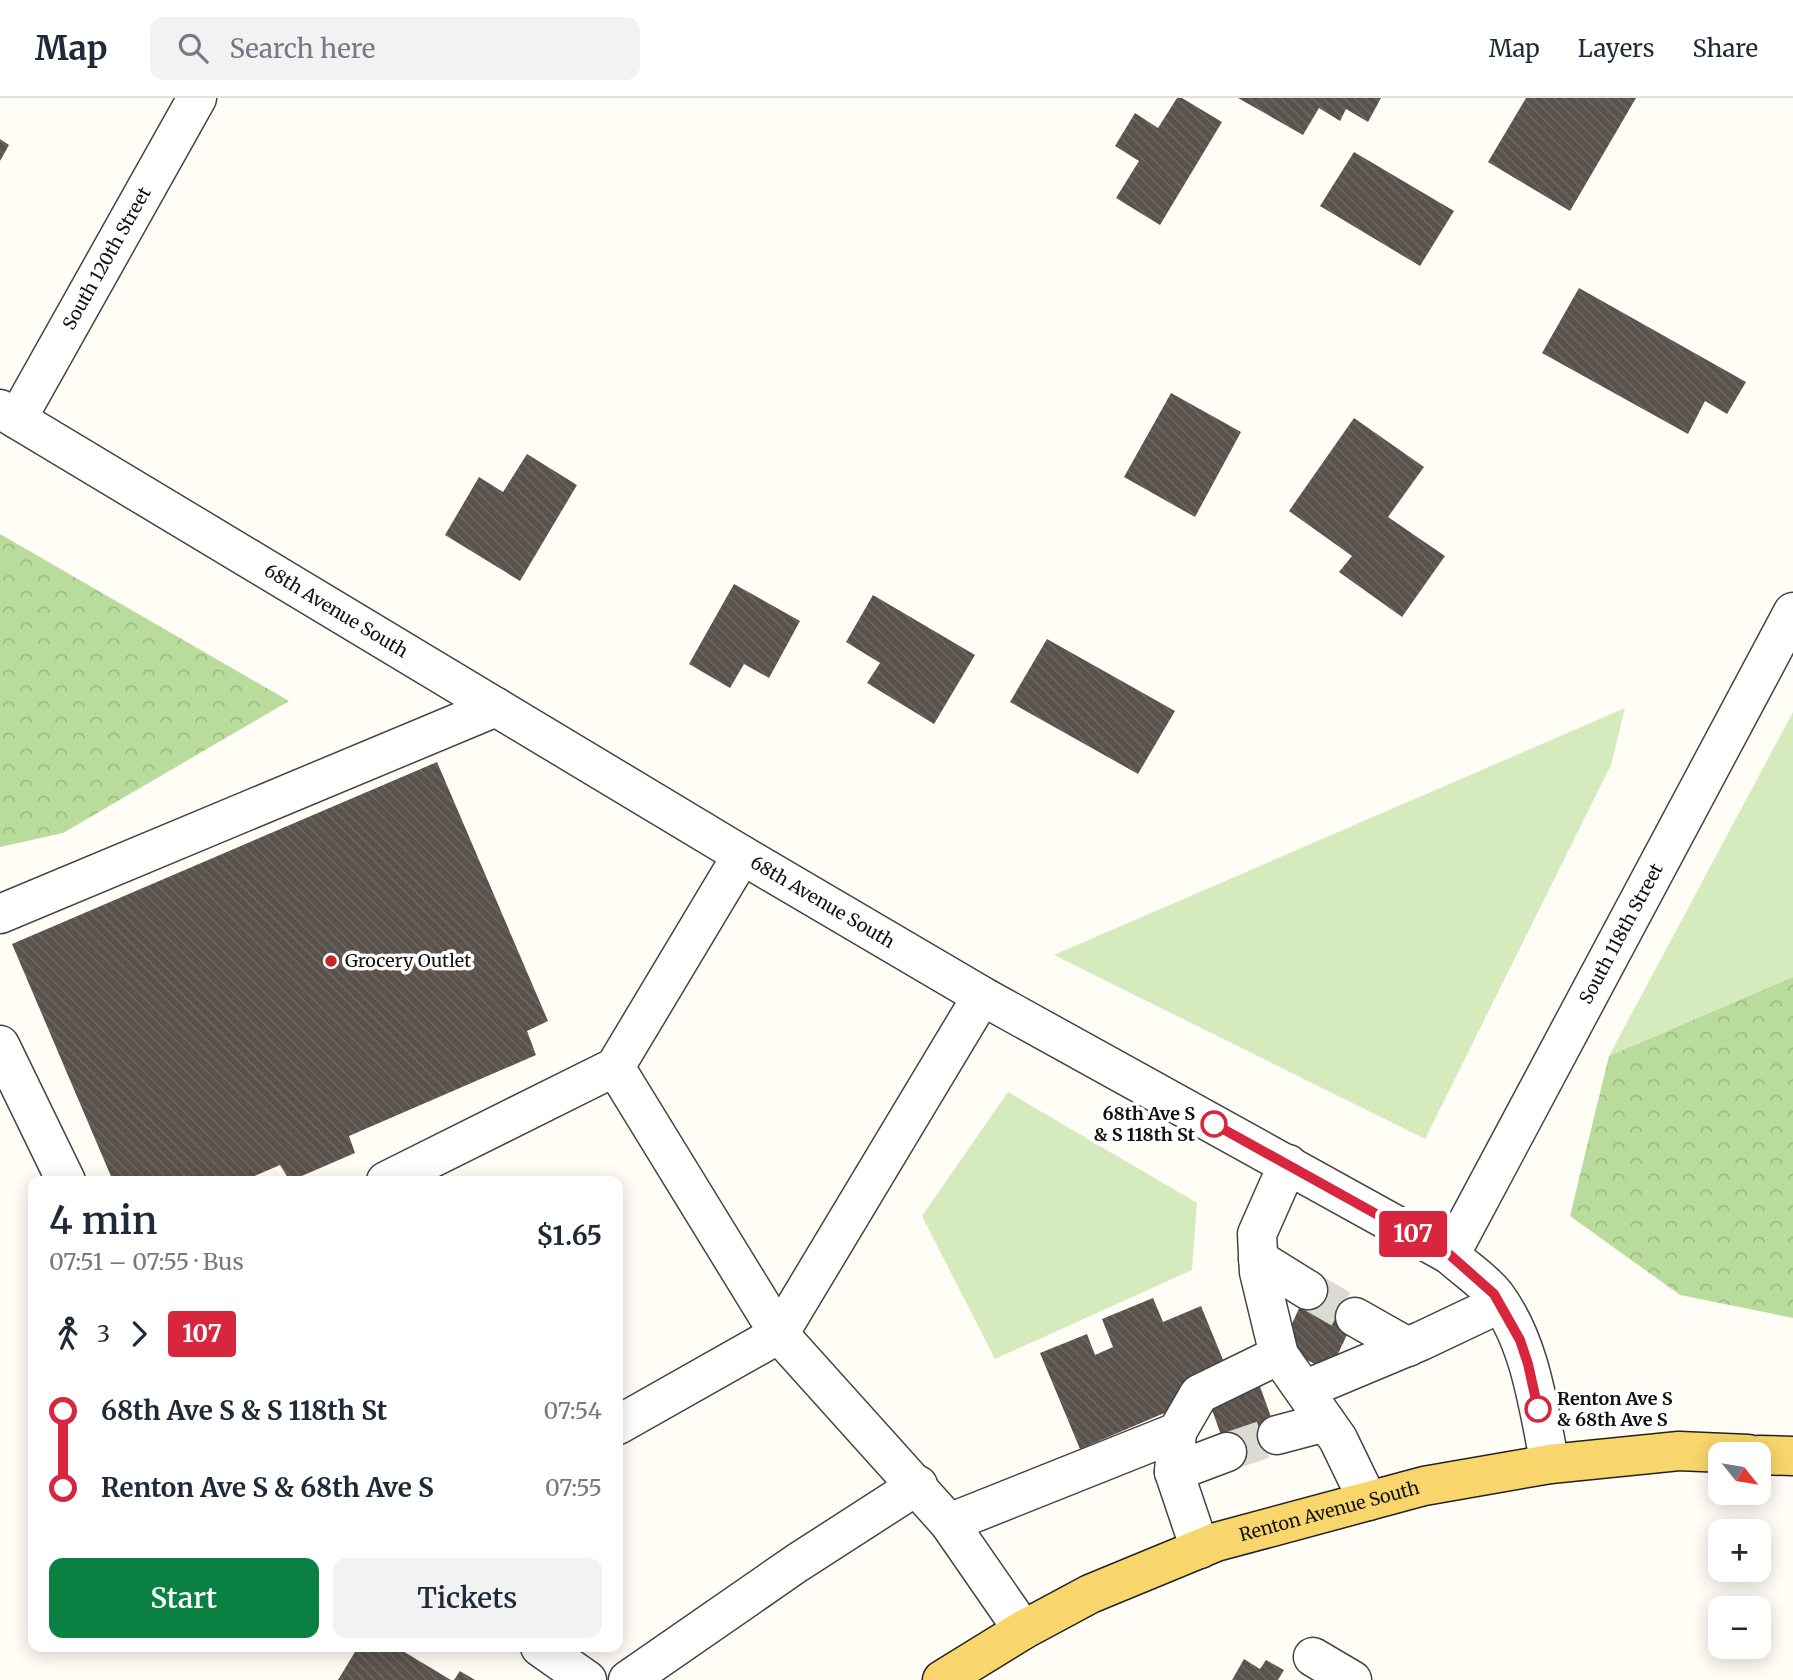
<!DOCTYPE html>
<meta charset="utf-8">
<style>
:root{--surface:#fff;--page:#f2f2f3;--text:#1f2937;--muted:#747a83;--line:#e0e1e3;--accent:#0b8043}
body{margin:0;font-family:Merriweather,serif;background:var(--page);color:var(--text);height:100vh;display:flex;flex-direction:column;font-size:26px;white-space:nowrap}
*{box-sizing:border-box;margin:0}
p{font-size:23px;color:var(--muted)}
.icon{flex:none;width:38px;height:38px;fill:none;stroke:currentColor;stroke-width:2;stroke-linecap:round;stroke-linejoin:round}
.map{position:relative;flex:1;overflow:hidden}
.drawer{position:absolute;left:28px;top:1078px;width:595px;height:476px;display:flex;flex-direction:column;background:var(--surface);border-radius:14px;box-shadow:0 4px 18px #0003}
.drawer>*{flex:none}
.badge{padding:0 14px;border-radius:5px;font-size:24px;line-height:46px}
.needle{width:46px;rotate:120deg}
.controls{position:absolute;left:1708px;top:1344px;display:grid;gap:14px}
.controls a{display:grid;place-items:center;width:63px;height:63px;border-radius:14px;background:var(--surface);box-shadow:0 4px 18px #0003;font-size:35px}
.map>.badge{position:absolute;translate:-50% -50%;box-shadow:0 0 0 4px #fff}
.legs{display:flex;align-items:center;gap:10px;height:77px;padding:0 21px;font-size:23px}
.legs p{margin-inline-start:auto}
.overview{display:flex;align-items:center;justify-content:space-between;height:119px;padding:0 21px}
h1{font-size:38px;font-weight:600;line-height:52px}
.cta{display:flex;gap:14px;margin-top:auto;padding:14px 21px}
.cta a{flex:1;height:80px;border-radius:14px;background:var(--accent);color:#fff;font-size:28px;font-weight:600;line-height:80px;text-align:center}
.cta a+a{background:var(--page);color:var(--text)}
ul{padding:0 21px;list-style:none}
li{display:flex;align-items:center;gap:24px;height:77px;font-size:26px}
li i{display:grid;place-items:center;width:10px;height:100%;margin:0 9px;background:currentColor}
li i::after{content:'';width:18px;height:18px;margin:-9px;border:5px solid;border-radius:50%;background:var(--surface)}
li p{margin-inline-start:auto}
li:first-child i{background:linear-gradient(#0000 50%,currentColor 0)}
li:last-child i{background:linear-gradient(currentColor 50%,#0000 0)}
header{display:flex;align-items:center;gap:42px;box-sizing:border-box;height:98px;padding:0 35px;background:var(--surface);border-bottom:2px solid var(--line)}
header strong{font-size:33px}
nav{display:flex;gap:38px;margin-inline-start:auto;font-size:24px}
.search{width:490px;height:63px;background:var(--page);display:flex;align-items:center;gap:18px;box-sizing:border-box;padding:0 24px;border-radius:14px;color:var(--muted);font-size:26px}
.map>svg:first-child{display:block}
.grass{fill:#d5ebbd}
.forest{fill:url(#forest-crowns)}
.building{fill:url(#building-back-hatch)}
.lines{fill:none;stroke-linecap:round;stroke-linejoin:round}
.minor-tunnel{stroke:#dbdad3;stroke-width:38;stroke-dasharray:38 19;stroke-linecap:butt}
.minor-casing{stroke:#444;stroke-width:41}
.major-casing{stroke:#222;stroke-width:41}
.minor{stroke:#fff;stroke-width:38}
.major{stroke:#f9d66b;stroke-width:38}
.line-1-casing{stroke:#fff;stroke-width:16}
.line-1{stroke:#d7263d;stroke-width:10}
.poi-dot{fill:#c4262e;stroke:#fff;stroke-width:2.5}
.stop-1-dot{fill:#fff;stroke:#d7263d;stroke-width:3.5}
.labels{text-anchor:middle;stroke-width:7;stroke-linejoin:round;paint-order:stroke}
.street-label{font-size:18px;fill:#111;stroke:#fff}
.poi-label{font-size:18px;fill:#111;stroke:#fff;text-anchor:start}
.stop-label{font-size:18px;font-weight:bold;fill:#111;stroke:#fff;text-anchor:end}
</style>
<header>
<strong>Map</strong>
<div class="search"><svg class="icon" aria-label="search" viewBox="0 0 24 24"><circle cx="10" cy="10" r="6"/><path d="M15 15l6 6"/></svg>Search here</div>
<nav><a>Map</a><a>Layers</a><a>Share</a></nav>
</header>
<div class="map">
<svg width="1793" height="1582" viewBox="0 0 1793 1582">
<defs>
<pattern id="forest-crowns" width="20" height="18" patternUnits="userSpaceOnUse" patternTransform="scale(1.75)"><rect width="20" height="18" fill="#b9dc9c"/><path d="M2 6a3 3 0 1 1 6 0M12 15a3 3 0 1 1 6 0" fill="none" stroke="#9ebc85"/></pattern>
<pattern id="building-back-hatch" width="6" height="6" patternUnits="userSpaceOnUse" patternTransform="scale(1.75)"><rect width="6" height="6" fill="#5a524d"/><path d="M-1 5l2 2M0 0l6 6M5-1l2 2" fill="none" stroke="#6d6662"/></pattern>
</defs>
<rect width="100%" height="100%" fill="#fffdf5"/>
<path class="grass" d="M1625,610L1611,667L1425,1041L1054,857Z
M1793,614V879L1609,958Z
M1008,994L1197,1105L1192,1172L995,1261L922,1118Z"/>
<path class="forest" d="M0,436L289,603L63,735L0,749Z
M1793,879V1220L1680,1197L1570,1118L1609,958Z"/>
<path class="building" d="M1177,0H1182L1222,24L1160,127L1116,100L1139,63L1115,48L1135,15L1158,30Z
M1238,0H1381L1368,24L1346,11L1340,23L1319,10L1303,37Z
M1526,0H1636L1570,113L1488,64Z
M0,41L9,47L0,63Z
M1354,54L1454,113L1420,168L1320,108Z
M1579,190L1746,284L1727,316L1705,303L1688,336L1542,255Z
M1171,295L1241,334L1195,419L1124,379Z
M1354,320L1424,369L1388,419L1445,458L1402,519L1339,474L1352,458L1289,413Z
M527,356L577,387L520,483L445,437L479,379L503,394Z
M734,486L800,523L769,580L744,566L730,590L689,566Z
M873,497L975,557L934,626L867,585L880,565L846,544Z
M1047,541L1175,613L1138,676L1010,604Z
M437,664L548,923L527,933L536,957L349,1038L355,1055L290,1083L280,1067L243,1083H113L12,846Z
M1310,1186L1360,1209L1330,1273L1281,1250Z
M1153,1200L1163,1224L1201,1208L1228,1274L1188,1305L1080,1351L1040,1255L1087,1236L1095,1257L1113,1249L1102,1221Z
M1257,1280L1280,1344L1230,1362L1207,1298Z
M358,1549H396L451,1582H338Z
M1244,1561L1260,1571L1266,1562L1284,1572L1278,1582H1232Z
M460,1573L475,1582H454Z"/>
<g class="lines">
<path class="minor-tunnel" d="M1308,1192L1355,1219
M1227,1354L1277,1337"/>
<g class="minor-casing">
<g id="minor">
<path id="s1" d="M0,311L742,757L982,898L1450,1157C1464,1170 1483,1182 1495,1197C1531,1245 1538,1309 1550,1366"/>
<path id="s2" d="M17,321L197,0"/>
<path d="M0,816L496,609"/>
<path d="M0,947L66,1083"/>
<path d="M615,969L779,1236L949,1425L1023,1532"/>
<path d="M1288,1066L1257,1136L1259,1174L1279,1257L1338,1341L1368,1403"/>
<path d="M386,1083L615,969L742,757"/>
<path id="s3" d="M1450,1157L1793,514"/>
<path d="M1258,1161L1308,1192"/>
<path d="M1355,1219L1408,1249"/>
<path d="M1304,1292L1421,1243L1499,1206"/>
<path d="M618,1327L779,1236L982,898"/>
<path d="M1277,1337L1326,1324"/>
<path d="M1174,1374L1177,1334L1199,1296L1279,1257"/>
<path d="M949,1425L1177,1334"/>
<path d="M1200,1451L1174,1374L1227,1354"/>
<path d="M540,1549L587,1582"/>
<path d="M1313,1559L1352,1582"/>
<path d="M628,1582L797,1465L918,1387"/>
</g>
</g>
<g class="major-casing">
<g id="major">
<path d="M1759,1357L1793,1358"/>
<path id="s4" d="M942,1582L1023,1532L1090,1496L1216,1444L1424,1388L1550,1366L1679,1353L1748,1356"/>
</g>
</g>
<use href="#minor" class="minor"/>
<use href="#major" class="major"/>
</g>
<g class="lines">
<g class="line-1-casing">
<path id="line-1" d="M1214,1026L1450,1157L1494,1196L1520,1242L1528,1266L1538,1311"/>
</g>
<use href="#line-1" class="line-1"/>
</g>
<circle class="poi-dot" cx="331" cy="863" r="7"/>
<g class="stop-1-dot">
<circle cx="1214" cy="1026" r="12"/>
<circle cx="1538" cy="1311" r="12"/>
</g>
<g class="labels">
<g class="street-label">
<text dy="6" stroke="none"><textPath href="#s2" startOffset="184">South 120th Street</textPath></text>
<text dy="6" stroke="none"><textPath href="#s1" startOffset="392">68th Avenue South</textPath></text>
<text dy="6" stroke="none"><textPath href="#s1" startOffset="959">68th Avenue South</textPath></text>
<text dy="6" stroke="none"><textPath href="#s3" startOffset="364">South 118th Street</textPath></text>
<text dy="6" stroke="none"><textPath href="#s4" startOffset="425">Renton Avenue South</textPath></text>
</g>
<g class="poi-label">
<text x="345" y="869">Grocery Outlet</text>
</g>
<g class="stop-label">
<text x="1195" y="1022">68th Ave S<tspan x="1195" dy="21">&amp; S 118th St</tspan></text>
<text x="1557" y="1307" text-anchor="start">Renton Ave S<tspan x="1557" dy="21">&amp; 68th Ave S</tspan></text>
</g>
</g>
</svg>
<div class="controls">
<a><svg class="needle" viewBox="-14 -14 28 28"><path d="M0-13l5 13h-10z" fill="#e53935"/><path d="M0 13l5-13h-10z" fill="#747a83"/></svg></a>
<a>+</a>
<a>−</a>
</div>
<b class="badge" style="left:1413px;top:1136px;background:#d7263d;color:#fff">107</b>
<section class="drawer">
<div class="overview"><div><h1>4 min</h1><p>07:51 – 07:55 · Bus</p></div><b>$1.65</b></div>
<div class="legs"><svg class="icon" aria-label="walk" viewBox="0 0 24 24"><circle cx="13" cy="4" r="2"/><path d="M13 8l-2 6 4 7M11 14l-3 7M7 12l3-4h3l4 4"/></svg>3<svg class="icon" aria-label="forward" viewBox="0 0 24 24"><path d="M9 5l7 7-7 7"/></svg><b class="badge" style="background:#d7263d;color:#fff">107</b></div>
<ul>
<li><i style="color:#d7263d"></i><b>68th Ave S &amp; S 118th St</b><p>07:54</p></li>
<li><i style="color:#d7263d"></i><b>Renton Ave S &amp; 68th Ave S</b><p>07:55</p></li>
</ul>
<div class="cta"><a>Start</a><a>Tickets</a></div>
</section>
</div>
